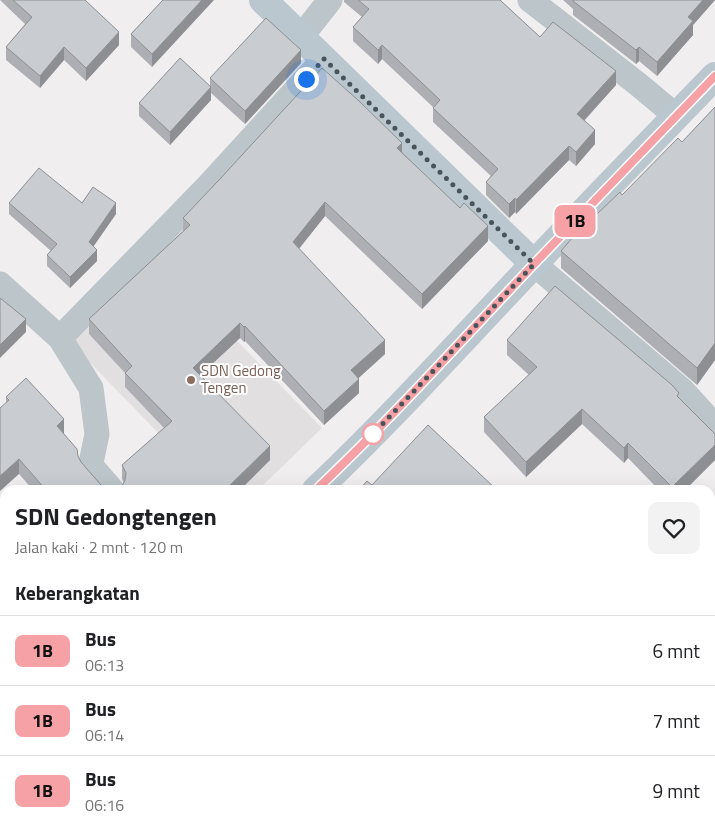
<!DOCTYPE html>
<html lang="id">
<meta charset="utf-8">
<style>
:root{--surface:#fff;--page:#f2f2f2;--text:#202124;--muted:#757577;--line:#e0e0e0}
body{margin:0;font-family:"Titillium Web",sans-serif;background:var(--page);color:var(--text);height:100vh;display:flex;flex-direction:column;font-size:19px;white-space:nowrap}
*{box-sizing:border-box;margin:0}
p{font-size:16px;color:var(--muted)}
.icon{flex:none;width:28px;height:28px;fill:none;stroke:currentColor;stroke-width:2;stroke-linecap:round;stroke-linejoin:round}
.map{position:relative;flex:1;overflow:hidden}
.drawer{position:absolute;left:0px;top:485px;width:715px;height:351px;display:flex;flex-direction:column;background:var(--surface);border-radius:15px 15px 0 0;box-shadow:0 5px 20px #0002}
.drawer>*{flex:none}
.badge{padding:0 10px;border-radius:8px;font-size:18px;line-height:32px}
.you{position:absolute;width:25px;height:25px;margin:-12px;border:4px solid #fff;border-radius:50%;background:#1a73e8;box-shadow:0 0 0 8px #1a73e833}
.map>.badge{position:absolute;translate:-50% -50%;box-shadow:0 0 0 2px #fff}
h2{padding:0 15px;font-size:19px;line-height:45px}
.round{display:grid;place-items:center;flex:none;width:52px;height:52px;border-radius:10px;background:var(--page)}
.overview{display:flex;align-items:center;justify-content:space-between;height:85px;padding:0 15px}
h1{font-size:24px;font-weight:700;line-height:38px}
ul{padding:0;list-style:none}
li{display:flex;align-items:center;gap:15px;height:70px;padding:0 15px;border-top:1px solid var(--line)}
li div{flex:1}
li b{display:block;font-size:19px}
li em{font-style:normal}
li .badge{min-width:55px;font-weight:700;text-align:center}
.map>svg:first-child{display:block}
.education{fill:#e2dfe0}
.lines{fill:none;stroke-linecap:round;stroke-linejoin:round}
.street{stroke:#bbc5ca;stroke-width:25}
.secondary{stroke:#bbc7cf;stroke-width:28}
.wall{fill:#adafb4}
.shaded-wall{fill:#8d8f92}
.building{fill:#c9ccd1;stroke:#8d8f92}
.line-casing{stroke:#fff;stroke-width:11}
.line{stroke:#f5a1a5;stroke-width:8}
.walk{stroke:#48545a;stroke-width:5;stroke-dasharray:0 9}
.education-dot{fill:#8d6e63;stroke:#fff;stroke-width:2}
.stop-dot{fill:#fff;stroke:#f5a1a5;stroke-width:2.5}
.labels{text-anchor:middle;stroke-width:4;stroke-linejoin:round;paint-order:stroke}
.education-label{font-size:15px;fill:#785e54;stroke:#fff;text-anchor:start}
</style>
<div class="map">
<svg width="715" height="836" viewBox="0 0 715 836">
<rect width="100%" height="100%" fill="#f1eeef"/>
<path class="education" d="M170,223L229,283L204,307L322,428L258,490H214L59,331Z"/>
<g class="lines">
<path class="street" d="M530,0L639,85L676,116
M301,37L330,0
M534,264L682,390L715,426
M0,284L60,338L89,385L91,388L97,434L91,463L92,467L112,490
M60,338L209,185L324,59
M0,824L5,819"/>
<path class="secondary" d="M263,0L534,264
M316,490C392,418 462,340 534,264C594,200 655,138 715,76
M0,710L5,708"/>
</g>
<path class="wall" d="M0,0H85L119,45L86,81L64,60L40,88L6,60V47L25,24Z
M163,0L152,67L131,47V34Z
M344,0H500L540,37L616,85L585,120L595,144L576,166L569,160L516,214L515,212L509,218L486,195V182L491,176L433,122V107L382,59L378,64L353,41V27L362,17L344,2Z
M563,0H715L693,25V35L657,76L639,61L636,64L573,15V9Z
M301,63L245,124L211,93V100L170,145L139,116V103L210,86V78Z
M715,107V360L697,385L561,268V251L682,142Z
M402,152L488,241L422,309L325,216L299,249L385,354L358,378L359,393L324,425L245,341L244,342L240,338L200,375L270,460L240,490H33L19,474L6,403V397L64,434L81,462L101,485L107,489L114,490L122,486L124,483L122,479V465L164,428L125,387V373L89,334V319L183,231V218Z
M9,203H82L116,214L93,246L97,261L70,288L47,266V255L51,251L9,214Z
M507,340L679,398L715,434V460L685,490H659L628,458L624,463L582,424L526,477L484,432V417L529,375L507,355Z
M0,587L5,592V652L1,656L0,655Z
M210,831H505L501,836H215Z
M520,831H586L592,836H526Z"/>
<path class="shaded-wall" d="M202,0H214L152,67V54Z
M703,0H715L693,25V35L657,76V62L688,17Z
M119,32V45L86,81V68Z
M382,45V59L378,64V50Z
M64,47V60L40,88V76Z
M639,47V61L636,64V50Z
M301,50V63L245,124V111Z
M616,71V85L577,128V114Z
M211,87V100L170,145V132Z
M595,130V144L576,166V152Z
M402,143V157L397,148Z
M569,146V160L516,214V200Z
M515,198V212L509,218V204Z
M325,202V216L293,256V242Z
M116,203V214L89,253V242Z
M488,226V241L422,309V294Z
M97,250V261L70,288V277Z
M26,319V332L0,358V345Z
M240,323V338L193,382V368Z
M245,326V341L244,342V327Z
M385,340V354L351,385V370Z
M715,343V360L697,385V368Z
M359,379V393L324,425V411Z
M582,409V424L526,477V462Z
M64,419V434L57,426Z
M628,443V458L624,463V448Z
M715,445V460L685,490H672V487Z
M270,446V460L240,490H225Z
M19,459V474L0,491V476Z
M5,637V652L1,656V641Z
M715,641V654L710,660V647Z
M495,831H505L501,836H491Z"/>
<path class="building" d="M13,0H85L119,32L86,68L64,47L40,76L6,47L32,17Z
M163,0H202L152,54L131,34Z
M358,0H500L540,37L553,22L616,71L577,114L595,130L576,152L569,146L516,200L515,198L509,204L486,182L498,169L433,108L440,100L382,45L378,50L353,27L369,9Z
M573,0H703L688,17L693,21L657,62L639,47L636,50L573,1Z
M266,18L301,50L245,111L210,78Z
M180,58L211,87L170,132L139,103Z
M322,68L359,101L402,143L397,148L460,208L464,203L488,226L422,294L325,202L293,242L385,340L351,370L359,379L324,411L245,326L244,327L240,323L193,368L270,446L225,490H46L19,459L0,476V408L9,400L6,397L26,378L64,419L57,426L77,449L78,456L81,462L101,485L107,489L114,490L122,486L125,480L126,473L122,465L172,421L125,373L132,366L89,319L190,225L183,218L219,180Z
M715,107V343L697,368L561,251L574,236L620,192L622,195L678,138L682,142Z
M39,168L82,203L93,187L116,203L89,242L97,250L70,277L47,255L57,244L9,203Z
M555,286L672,385L679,393L677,396L715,434V445L672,487L628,443L624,448L582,409L526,462L484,417L537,367L507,340Z
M0,298L26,319L0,345Z
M428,425L497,490H359L367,481L372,485Z
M710,549L715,553V641L710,647Z
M0,587L5,592V637L1,641L0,640Z
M710,756L715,760V836H622L626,831H710Z
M42,831H160L165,836H37Z
M224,831H495L491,836H230Z
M537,831H586L592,836H543Z"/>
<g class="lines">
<g class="line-casing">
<path id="line" d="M316,490C392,418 462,340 534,264C594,201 655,139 715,76"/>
</g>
<use href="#line" class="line"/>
<path class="walk" d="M306,79L324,59L534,264L437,367L373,434"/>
</g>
<circle class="education-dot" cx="191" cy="380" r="5"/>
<circle class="stop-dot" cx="373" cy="434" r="10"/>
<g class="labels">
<g class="education-label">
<text x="201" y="376">SDN Gedong<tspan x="201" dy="17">Tengen</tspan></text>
</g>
</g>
</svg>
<div class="you" style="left:306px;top:79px"></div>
<b class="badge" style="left:575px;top:221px;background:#f5a1a5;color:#111">1B</b>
<section class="drawer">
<div class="overview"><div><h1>SDN Gedongtengen</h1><p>Jalan kaki · 2 mnt · 120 m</p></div><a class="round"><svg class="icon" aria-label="heart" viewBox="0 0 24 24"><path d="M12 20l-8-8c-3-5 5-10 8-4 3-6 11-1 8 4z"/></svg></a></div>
<h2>Keberangkatan</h2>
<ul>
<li><span class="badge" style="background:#f5a1a5;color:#111">1B</span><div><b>Bus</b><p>06:13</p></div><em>6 mnt</em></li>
<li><span class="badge" style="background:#f5a1a5;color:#111">1B</span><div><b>Bus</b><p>06:14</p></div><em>7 mnt</em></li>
<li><span class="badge" style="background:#f5a1a5;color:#111">1B</span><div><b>Bus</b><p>06:16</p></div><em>9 mnt</em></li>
</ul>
</section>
</div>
